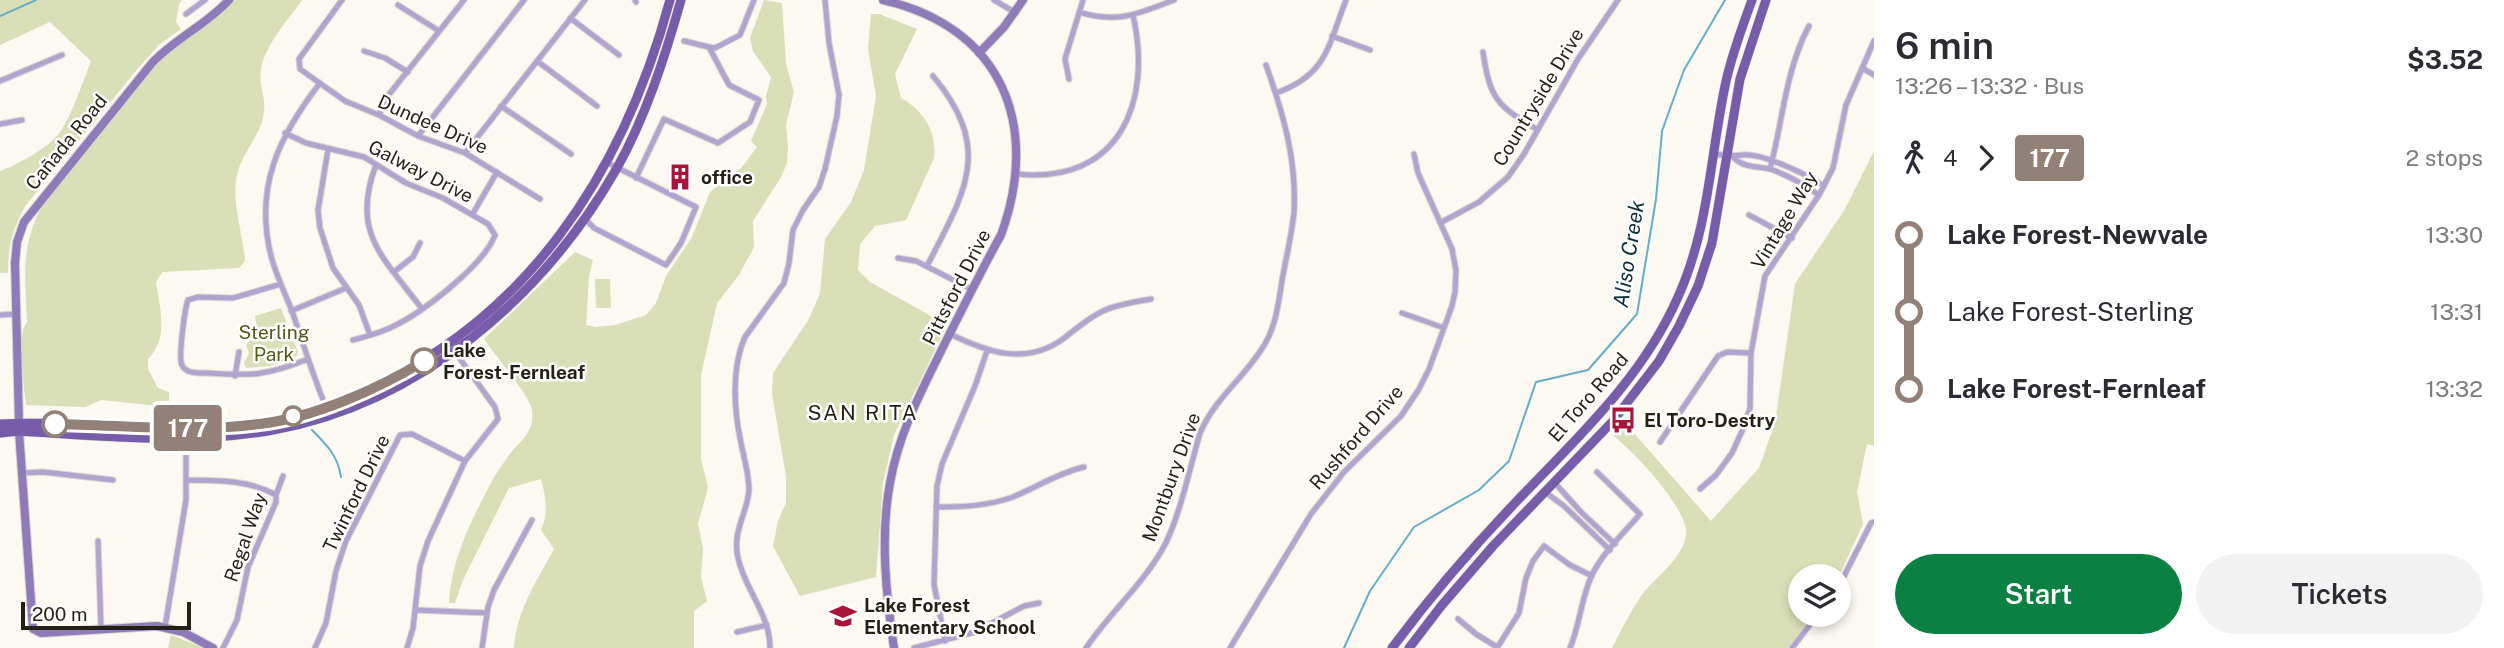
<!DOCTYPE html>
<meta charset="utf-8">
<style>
:root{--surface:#fff;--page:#f2f2f3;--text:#2b2b33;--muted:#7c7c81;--accent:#0b8043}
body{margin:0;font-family:"Public Sans",sans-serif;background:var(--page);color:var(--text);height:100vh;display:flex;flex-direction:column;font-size:26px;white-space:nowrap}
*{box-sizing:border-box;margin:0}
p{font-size:23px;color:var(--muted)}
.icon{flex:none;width:38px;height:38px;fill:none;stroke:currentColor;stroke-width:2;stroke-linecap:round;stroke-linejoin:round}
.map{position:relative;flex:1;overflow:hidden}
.panel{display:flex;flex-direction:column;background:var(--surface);width:630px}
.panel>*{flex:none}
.badge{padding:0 14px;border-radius:5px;font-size:24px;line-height:46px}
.controls{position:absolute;left:1788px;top:564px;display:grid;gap:14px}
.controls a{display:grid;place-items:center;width:63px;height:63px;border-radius:50%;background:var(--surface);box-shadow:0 4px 10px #0003;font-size:35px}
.scale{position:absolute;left:21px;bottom:18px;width:170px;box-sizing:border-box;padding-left:7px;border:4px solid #261f13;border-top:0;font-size:19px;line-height:24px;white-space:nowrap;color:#261f13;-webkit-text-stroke:5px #fff;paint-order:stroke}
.map>.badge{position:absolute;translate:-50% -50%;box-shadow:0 0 0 4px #fff}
.legs{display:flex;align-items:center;gap:10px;height:77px;padding:0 21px;font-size:23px}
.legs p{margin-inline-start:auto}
.headline{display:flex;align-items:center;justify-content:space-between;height:119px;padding:0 21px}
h1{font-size:38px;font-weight:600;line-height:52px}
.button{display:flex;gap:14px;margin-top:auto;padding:14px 21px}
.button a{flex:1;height:80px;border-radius:42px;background:var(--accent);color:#fff;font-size:28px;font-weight:600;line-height:80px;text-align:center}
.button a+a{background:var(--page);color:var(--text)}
ul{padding:0 21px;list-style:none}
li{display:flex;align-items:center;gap:24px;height:77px;font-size:26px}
li i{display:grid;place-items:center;width:10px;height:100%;margin:0 9px;background:currentColor}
li i::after{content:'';width:18px;height:18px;margin:-9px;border:5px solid;border-radius:50%;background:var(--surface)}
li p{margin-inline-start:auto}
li:first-child i{background:linear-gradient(#0000 50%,currentColor 0)}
li:last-child i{background:linear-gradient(currentColor 50%,#0000 0)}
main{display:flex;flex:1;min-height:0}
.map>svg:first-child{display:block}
.green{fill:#d9dfb6}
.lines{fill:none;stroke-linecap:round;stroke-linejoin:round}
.stream{stroke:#66adc5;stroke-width:2}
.street-casing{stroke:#dad5ce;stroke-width:7}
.secondary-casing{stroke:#dad5ce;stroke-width:10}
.primary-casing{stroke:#dad5ce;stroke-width:10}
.street{stroke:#b1a5d0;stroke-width:5}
.secondary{stroke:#8f7bba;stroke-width:8}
.primary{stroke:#775da9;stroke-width:9}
.line-1-casing{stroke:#fff;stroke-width:16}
.line-1{stroke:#938177;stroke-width:10}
.stop-1-dot{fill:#fff;stroke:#938177;stroke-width:3.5}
.labels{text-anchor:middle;stroke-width:5;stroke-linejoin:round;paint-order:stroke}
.street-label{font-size:19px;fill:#261f13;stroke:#fff}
.poi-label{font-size:19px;font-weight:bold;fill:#261f13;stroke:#fff;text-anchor:start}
.park-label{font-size:19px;fill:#525816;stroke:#fff}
.stop-label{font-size:19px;font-weight:bold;fill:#261f13;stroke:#fff;text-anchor:start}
.water-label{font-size:21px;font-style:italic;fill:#0b2e39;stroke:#fff}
.neighbourhood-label{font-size:21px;letter-spacing:2px;fill:#261f13;stroke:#fff}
</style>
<main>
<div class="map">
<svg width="1874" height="648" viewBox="0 0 1874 648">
<rect width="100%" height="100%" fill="#fcf8f2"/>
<path class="green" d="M0,0H182L179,4L176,22L181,29L160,44L140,66L26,205C13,227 8,246 8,273H0V171C17,165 44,150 57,136C69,123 84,79 91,61L50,22L0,45Z
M234,0H302C288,20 265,45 261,69C258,83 266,98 264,112C262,131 247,148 240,165C228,195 243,231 245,261L239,268L162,272L156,282C160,310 169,337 148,359V369L158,388L169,392V407L101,400L85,407L26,405C24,385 15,337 27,322C25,268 20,247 46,197L162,57L220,14Z
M764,0L782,3L786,64L794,92L786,125L788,147L787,163L781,177L753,221L754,247L739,275L717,303L701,375V459L708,487L698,524L703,548L701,577L707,601L694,611V648H514C517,610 536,582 554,549L541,530C549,512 546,498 541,479L509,488L463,580L455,603H449C451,560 471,521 491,483C496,473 503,464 509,455C521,440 535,432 532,410C530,396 494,354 484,339L575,252L593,260L589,276L586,325L596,327L615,325L646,315L656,303L666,276L692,237L710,192L742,167L757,147L751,141L767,104L766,96L771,77L753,51L750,38Z
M871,14H879L917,29L895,74L901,98C923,110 937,131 934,158L906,220L875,226L860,244L858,270L870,282L947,325L894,435L883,483L876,577L800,596L773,546L778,521L786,503V476L772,394L773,373L809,319L820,293L825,239L851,202L864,170L876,96L868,49Z
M1874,151V446L1867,444L1857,492L1863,524L1839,576H1801V614H1813L1788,648H1612C1621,631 1630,612 1641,596C1655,577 1681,561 1686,536C1691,511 1631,448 1611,434L1625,423L1711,521L1759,468L1775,423L1795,284L1845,209Z
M595,279H610L611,308H596Z
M281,308L298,352L297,356L270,366L246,368L244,363L249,353L246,345L258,332L255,316Z
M171,635L204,648H168Z"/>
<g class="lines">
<path class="stream" d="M0,16L36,0
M312,430C327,445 338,456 341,477
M1344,648L1370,591L1414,527L1479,490L1509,461L1536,382L1588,370L1637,314L1656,199L1662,131L1684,70L1725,0"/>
<g class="street-casing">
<path id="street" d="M342,0L299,59L300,69L345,101L379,115L418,136L465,153L540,199
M635,0L636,2
M994,0L1016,13
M398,5L439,31
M1079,12C1117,24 1138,14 1174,0
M186,14L205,0
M570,18L619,55
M1332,36L1370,50
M684,41L709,47
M364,51L385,58L408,72
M1483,52C1490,99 1497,106 1538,130
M537,61L597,106
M1862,68L1874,75
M1069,79L1065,59L1083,0
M0,81L62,55
M320,83C279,136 254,187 271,256C276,275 285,293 292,311C303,343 313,376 326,407
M1276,93C1327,75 1328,46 1346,0
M501,106L571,154
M379,115L387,97L464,0
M0,124L22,120
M285,133L306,143L364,157L406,183L443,198L488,224L495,235C484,265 423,312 394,326C381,333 367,336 353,340
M418,136L524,0
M328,150L318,210L320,228L333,268L359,305L370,335
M465,153L585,0
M1715,154C1725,156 1732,156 1742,155C1763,153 1806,174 1824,186
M1734,158C1744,168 1757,166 1770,169C1788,175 1803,184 1819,195
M376,165C350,233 384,258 422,309
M1770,169C1783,121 1785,71 1809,26
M1016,174C1119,185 1153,103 1133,15
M636,178L664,119L718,143L750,122L759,100L729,85L709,47L715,48L740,35L754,0
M472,215L497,172
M1749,215L1792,238
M584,218L594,228L666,265L681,243L696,207L608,163
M1440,223L1479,202L1508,177L1524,154L1578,59L1618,0
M898,258L916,261L971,289
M927,266C965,192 994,149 933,76
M395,271L413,257L420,243
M281,284L233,298L198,297L188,300C185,308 178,358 182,365C186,374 198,373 206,373C251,376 266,376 308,359
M291,311L346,288
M1402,313L1444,328
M0,315L15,314
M950,334C987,352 1025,366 1063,339C1076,329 1088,318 1103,311C1118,304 1135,302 1151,299
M235,376L239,352
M1660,442L1718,356L1727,352L1751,353
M22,473L43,472L113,480
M186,480C218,481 247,479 276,495
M1554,482L1581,512L1615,544
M1700,489L1716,475L1732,453L1743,429L1750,408L1751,353L1765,276L1819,195L1833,168L1846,105L1874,41
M1545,492L1564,506L1610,550
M936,507C962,507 988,506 1013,497C1037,487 1058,473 1084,467
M98,541L101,628
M1839,586L1871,523L1874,522
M415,610L487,613
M1458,619L1476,634L1497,647
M165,627L186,500V438
M737,632L767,625
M945,641L934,584L937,486L942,464L975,386L987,351
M223,648L237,620L248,567L276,502V495L283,476
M315,648L326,623L336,571L346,541L400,435L412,434L465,461
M407,648L413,628L420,566L428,541L465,461L498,419L495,407L455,352
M482,648L488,607L494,590L532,520
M770,648C770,614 745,590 738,558C732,530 747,515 749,490C749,474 744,458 741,443C734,410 731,368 745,337L784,283L789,263L793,230L803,210L819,187L825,169L837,116L839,95L829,43L825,0
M914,648L975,632L1024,606L1039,603
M1086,648C1109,614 1141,586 1162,550C1179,521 1190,467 1200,433C1216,396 1247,376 1266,342C1277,322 1279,298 1283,275C1287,254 1292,233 1294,212C1297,160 1283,113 1266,65
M1230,648L1311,514L1344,472L1401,416L1419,389L1429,369L1452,306L1455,292L1456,270L1452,249L1418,173L1414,154
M1497,648L1519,613L1526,578L1533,561L1544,546L1570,565L1592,576
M1570,648C1580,625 1581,598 1592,575C1603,552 1624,533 1640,514L1597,472
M1792,648L1818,614"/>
</g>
<g class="secondary-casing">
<path id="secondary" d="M883,0C1002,27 1041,125 1001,235C982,269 965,304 947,339C924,386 899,431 890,483C880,536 886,595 894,648
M979,53L1004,27L1023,0
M19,423L15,263L17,242L24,222L152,63C176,38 206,25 229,0
M19,431L33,629L41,633L157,626L183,632L213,648"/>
</g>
<g class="primary-casing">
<path id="primary" d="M0,424C86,419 173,435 259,424C292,420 325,407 355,395C526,324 623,173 670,0
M0,433L19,431C103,436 190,445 273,430C421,403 544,296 617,168C646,116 665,57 681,0
M1392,648C1430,597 1471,549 1515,503C1576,439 1642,379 1678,297C1709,228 1710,158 1725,86C1731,56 1742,28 1752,0
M1409,648L1442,605L1493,546L1613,421L1659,361L1679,326L1698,286L1712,243L1740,79L1766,0"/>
</g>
<use href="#street" class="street"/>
<use href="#secondary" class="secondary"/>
<use href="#primary" class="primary"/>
</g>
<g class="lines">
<g class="line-1-casing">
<path id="line-1" d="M55,424C123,425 191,433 259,424C313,418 378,389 424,361"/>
</g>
<use href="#line-1" class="line-1"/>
</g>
<defs>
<g id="building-bare" transform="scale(2.1)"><path d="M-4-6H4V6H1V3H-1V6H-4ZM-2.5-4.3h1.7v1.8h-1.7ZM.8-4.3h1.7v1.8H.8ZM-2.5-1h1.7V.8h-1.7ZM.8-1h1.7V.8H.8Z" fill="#aa133b" stroke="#fff" stroke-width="2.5" paint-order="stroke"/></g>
<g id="bus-bare" transform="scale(2.1)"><path d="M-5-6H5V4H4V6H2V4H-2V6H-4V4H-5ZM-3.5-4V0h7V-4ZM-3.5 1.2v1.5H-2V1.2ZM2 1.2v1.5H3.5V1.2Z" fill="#aa133b" stroke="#fff" stroke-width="2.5" paint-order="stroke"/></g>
<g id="school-bare" transform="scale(2.1)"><path d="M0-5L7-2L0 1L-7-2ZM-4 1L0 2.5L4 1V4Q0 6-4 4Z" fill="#aa133b" stroke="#fff" stroke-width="2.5" paint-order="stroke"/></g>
</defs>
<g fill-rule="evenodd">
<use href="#building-bare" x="680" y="177"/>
<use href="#bus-bare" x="1623" y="420"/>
<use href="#school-bare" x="843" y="616"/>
</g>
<g class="stop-1-dot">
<circle cx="424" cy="361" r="12"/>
<circle cx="293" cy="416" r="9"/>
<circle cx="55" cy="424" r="12"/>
</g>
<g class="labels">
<g class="street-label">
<text transform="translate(1538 97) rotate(-59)" y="7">Countryside Drive</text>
<text transform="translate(433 124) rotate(24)" y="7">Dundee Drive</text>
<text transform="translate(66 142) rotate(-51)" y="7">Cañada Road</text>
<text transform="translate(421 171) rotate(27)" y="7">Galway Drive</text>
<text transform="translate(1784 220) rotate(-59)" y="7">Vintage Way</text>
<text transform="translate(956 287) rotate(-63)" y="7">Pittsford Drive</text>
<text transform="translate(1588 397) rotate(-49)" y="7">El Toro Road</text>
<text transform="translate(1356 437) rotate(-49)" y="7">Rushford Drive</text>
<text transform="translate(1171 477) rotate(-70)" y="7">Montbury Drive</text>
<text transform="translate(356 493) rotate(-64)" y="7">Twinford Drive</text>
<text transform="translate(245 537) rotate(-71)" y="7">Regal Way</text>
</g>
<g class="poi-label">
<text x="701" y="184">office</text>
<text x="1644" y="427">El Toro-Destry</text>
<text x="864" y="612">Lake Forest<tspan x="864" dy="22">Elementary School</tspan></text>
</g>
<g class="park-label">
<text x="274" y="339">Sterling<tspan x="274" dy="22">Park</tspan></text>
</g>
<g class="stop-label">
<text x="443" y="357">Lake<tspan x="443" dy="22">Forest-Fernleaf</tspan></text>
</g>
<g class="water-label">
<text transform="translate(1629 254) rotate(-81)" y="7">Aliso Creek</text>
</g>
<g class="neighbourhood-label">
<text x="863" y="420">SAN RITA</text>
</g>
</g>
</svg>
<div class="controls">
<a><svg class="icon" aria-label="layers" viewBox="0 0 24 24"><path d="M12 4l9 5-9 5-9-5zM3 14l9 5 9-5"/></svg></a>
</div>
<div class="scale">200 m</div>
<b class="badge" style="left:188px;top:428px;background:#938177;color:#fff">177</b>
</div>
<section class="panel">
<div class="headline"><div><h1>6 min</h1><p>13:26 – 13:32 · Bus</p></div><b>$3.52</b></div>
<div class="legs"><svg class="icon" aria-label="walk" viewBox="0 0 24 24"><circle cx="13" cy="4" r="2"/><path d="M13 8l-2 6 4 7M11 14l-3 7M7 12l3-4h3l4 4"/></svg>4<svg class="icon" aria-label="forward" viewBox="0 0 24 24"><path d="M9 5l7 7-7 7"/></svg><b class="badge" style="background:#938177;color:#fff">177</b><p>2 stops</p></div>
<ul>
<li><i style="color:#938177"></i><b>Lake Forest-Newvale</b><p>13:30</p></li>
<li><i style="color:#938177"></i><span>Lake Forest-Sterling</span><p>13:31</p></li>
<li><i style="color:#938177"></i><b>Lake Forest-Fernleaf</b><p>13:32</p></li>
</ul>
<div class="button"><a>Start</a><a>Tickets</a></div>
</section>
</main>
